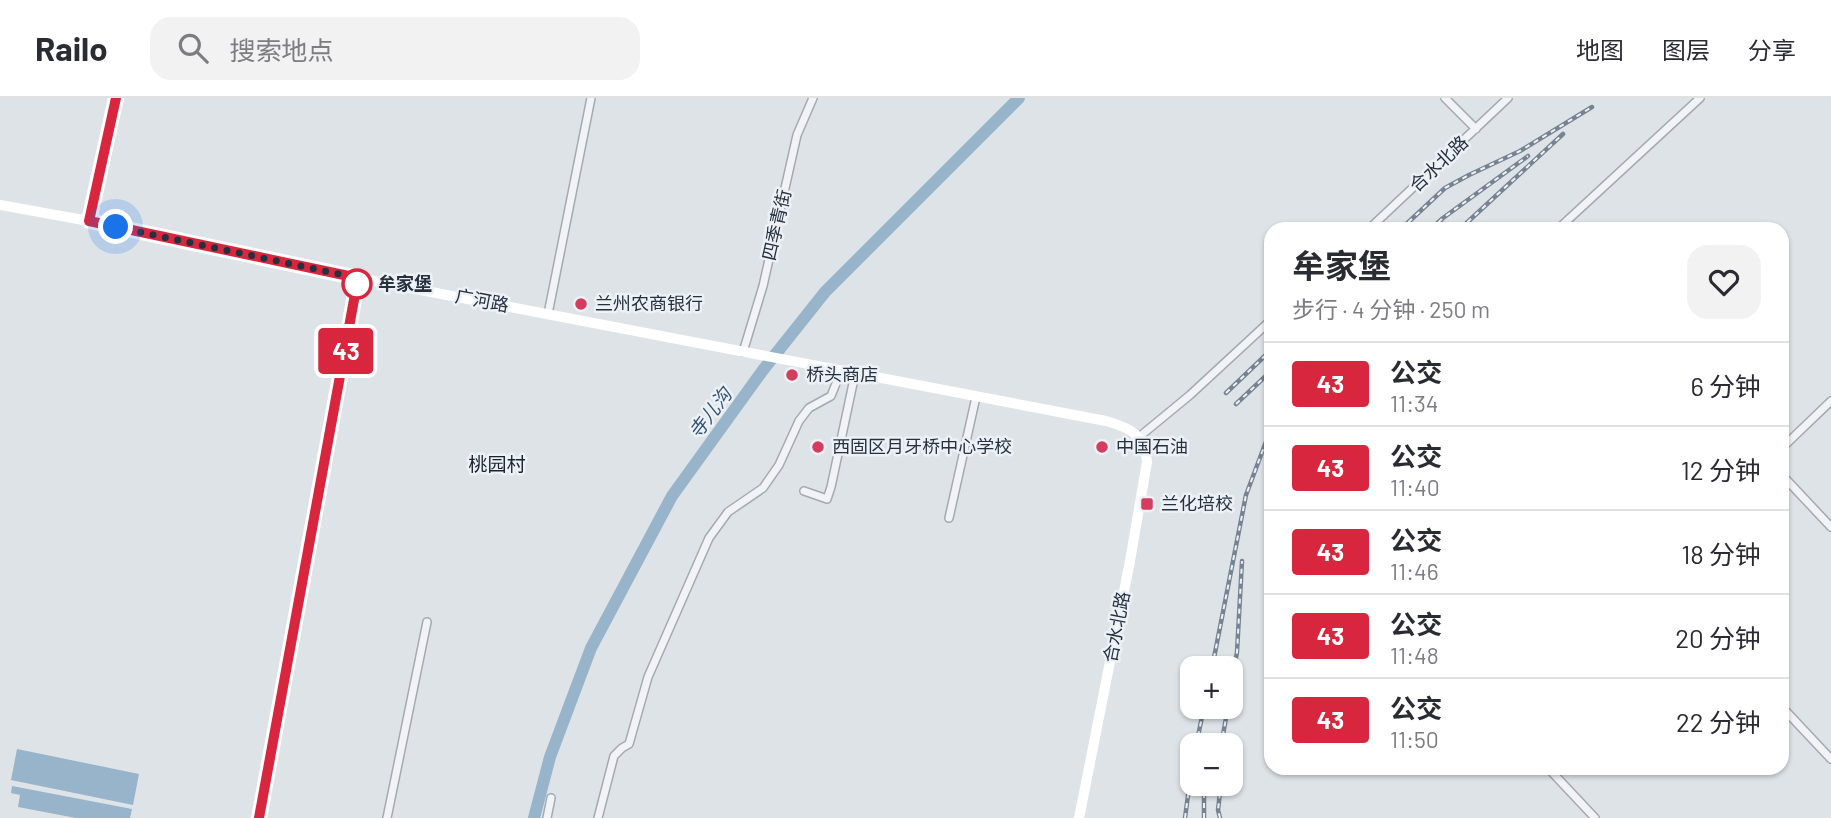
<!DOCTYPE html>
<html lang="zh">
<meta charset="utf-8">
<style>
:root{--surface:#fff;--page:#f2f2f3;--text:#2b2b33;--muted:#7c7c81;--line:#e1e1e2}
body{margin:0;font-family:Barlow,"Noto Sans SC",sans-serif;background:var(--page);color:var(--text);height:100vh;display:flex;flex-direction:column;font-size:26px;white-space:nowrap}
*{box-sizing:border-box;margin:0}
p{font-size:23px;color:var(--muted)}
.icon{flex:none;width:38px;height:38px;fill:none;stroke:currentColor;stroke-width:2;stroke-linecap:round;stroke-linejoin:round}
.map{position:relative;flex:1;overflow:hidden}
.drawer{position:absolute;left:1264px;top:124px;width:525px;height:553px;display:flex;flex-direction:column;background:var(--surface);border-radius:21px;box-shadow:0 2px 5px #0004}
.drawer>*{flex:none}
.badge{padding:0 14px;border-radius:5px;font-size:24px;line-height:46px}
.controls{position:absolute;left:1180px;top:558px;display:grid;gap:14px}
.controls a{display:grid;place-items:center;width:63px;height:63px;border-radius:14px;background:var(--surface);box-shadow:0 2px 5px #0004;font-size:35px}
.you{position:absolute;width:35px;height:35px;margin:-18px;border:5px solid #fff;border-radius:50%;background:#1a73e8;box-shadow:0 0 0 10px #1a73e833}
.map>.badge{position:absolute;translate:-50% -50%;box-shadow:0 0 0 4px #fff}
.round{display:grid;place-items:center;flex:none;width:74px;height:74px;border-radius:21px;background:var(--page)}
.head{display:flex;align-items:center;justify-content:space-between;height:119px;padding:0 28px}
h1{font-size:33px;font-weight:700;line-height:52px}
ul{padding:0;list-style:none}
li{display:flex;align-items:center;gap:21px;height:84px;padding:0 28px;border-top:2px solid var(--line)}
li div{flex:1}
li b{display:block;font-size:26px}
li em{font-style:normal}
li .badge{min-width:77px;font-weight:700;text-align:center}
header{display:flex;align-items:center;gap:42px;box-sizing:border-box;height:98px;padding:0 35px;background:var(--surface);border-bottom:2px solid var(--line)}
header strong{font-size:33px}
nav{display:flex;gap:38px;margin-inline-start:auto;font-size:24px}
.search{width:490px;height:63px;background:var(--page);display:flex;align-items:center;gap:18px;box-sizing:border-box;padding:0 24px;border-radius:21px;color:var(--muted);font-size:26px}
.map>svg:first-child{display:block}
.water{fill:#97b4ca}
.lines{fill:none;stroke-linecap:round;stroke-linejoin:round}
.river{stroke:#97b4ca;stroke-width:12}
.street-casing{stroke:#a3aab2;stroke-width:10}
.street{stroke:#f1f3f6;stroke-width:7}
.secondary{stroke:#fff;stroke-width:10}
.rail-casing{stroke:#778392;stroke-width:4.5}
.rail{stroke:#edf1f6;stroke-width:2;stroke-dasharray:5;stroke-linecap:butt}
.line-casing{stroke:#fff;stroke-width:16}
.line{stroke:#d7263d;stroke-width:10}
.walk{stroke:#263140;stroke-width:7;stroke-dasharray:0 12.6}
.stop-dot{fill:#fff;stroke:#d7263d;stroke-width:3.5}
.poi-dot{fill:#d43d5e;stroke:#edf1f6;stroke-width:2.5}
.labels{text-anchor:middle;stroke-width:5;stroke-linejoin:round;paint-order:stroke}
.street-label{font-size:18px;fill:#263140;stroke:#edf1f6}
.stop-label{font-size:18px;font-weight:bold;fill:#263140;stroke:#edf1f6;text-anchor:start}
.poi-label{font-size:18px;fill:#263140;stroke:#edf1f6;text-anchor:start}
.water-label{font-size:19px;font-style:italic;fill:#2f5475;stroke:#edf1f6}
.neighbourhood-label{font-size:19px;fill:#192230;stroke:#edf1f6}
</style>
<header>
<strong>Railo</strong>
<div class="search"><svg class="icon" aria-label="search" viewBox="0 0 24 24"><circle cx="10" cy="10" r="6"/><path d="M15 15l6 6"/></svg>搜索地点</div>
<nav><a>地图</a><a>图层</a><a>分享</a></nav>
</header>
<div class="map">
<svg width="1831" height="720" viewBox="0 0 1831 720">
<rect width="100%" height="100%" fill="#dee3e8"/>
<path class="water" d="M17,651L139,676L133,707L11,682Z
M12,688L132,711L130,720H76L18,709L20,697L11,695Z"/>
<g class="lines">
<path class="river" d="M534,720L550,659L591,550L672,398L763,272L825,194L1019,0"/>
<g class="street-casing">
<path id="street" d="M1445,0L1476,31
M1369,131L1508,0
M1558,131L1700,0
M548,216L591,0
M743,254L763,188L797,37L813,0
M1139,339L1190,297L1270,223
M1782,350L1831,303
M1782,377L1831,429
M804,393L827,401L831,389L855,276
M949,420L976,299
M1782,609L1831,661
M1548,670L1595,720
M387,720L427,524
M547,720L551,700
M598,720L614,658L622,650L629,646L648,579L709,440L728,414L763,390L779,367L799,323L809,310L831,298L841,273"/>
</g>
<use href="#street" class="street"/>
<path class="secondary" d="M0,107L89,123L358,180L1106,323C1131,330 1145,337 1147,364L1130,463L1079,720
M89,123L116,0
M259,720L358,180"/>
<g class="rail-casing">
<path id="rail" d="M1401,131L1445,90L1469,77L1520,53L1592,9
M1431,131L1443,120L1528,58
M1460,131L1563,36
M1226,295L1270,253
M1236,306L1270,274
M1212,570L1246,397L1270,333
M1230,595L1237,554L1242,463
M1196,648L1204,609
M1221,648L1228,609
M1185,720L1192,667
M1204,720V686
M1220,720L1218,712L1221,686"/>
</g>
<use href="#rail" class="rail"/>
</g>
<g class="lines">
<g class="line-casing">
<path id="line" d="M116,0L89,123L358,180L259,720"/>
</g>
<use href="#line" class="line"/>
<path class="walk" d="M116,129L358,180L357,186"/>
</g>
<circle class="stop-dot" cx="357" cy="186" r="14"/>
<g class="poi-dot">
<circle cx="581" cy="206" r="7"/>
<circle cx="792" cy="277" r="7"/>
<circle cx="818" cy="349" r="7"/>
<circle cx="1102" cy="349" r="7"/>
<rect x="1140" y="399" width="14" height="14" rx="3.5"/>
</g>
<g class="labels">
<g class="street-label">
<text transform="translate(1439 66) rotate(-43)" y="6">合水北路</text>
<text transform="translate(777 127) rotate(-77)" y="6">四季青街</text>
<text transform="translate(482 203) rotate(11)" y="6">广河路</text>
<text transform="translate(1117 529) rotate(-79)" y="6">合水北路</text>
</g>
<g class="stop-label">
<text x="378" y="192">牟家堡</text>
</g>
<g class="poi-label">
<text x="595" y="212">兰州农商银行</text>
<text x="806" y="283">桥头商店</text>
<text x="832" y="355">西固区月牙桥中心学校</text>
<text x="1116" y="355">中国石油</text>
<text x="1161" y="412">兰化培校</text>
</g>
<g class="water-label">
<text transform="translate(710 315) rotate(-53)" y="7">寺儿沟</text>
</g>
<g class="neighbourhood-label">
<text x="497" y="373">桃园村</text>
</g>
</g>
</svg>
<div class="controls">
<a>+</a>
<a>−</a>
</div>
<div class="you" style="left:116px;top:129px"></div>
<b class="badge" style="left:346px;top:253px;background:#d7263d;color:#fff">43</b>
<section class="drawer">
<div class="head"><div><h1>牟家堡</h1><p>步行 · 4 分钟 · 250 m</p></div><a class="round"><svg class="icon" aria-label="heart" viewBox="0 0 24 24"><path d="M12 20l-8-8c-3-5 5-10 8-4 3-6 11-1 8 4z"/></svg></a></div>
<ul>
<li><span class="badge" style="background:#d7263d;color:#fff">43</span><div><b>公交</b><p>11:34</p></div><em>6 分钟</em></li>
<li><span class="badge" style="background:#d7263d;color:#fff">43</span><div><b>公交</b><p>11:40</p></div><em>12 分钟</em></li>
<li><span class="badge" style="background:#d7263d;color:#fff">43</span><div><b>公交</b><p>11:46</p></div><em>18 分钟</em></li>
<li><span class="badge" style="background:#d7263d;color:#fff">43</span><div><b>公交</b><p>11:48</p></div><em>20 分钟</em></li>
<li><span class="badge" style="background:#d7263d;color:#fff">43</span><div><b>公交</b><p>11:50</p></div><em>22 分钟</em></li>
</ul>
</section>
</div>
